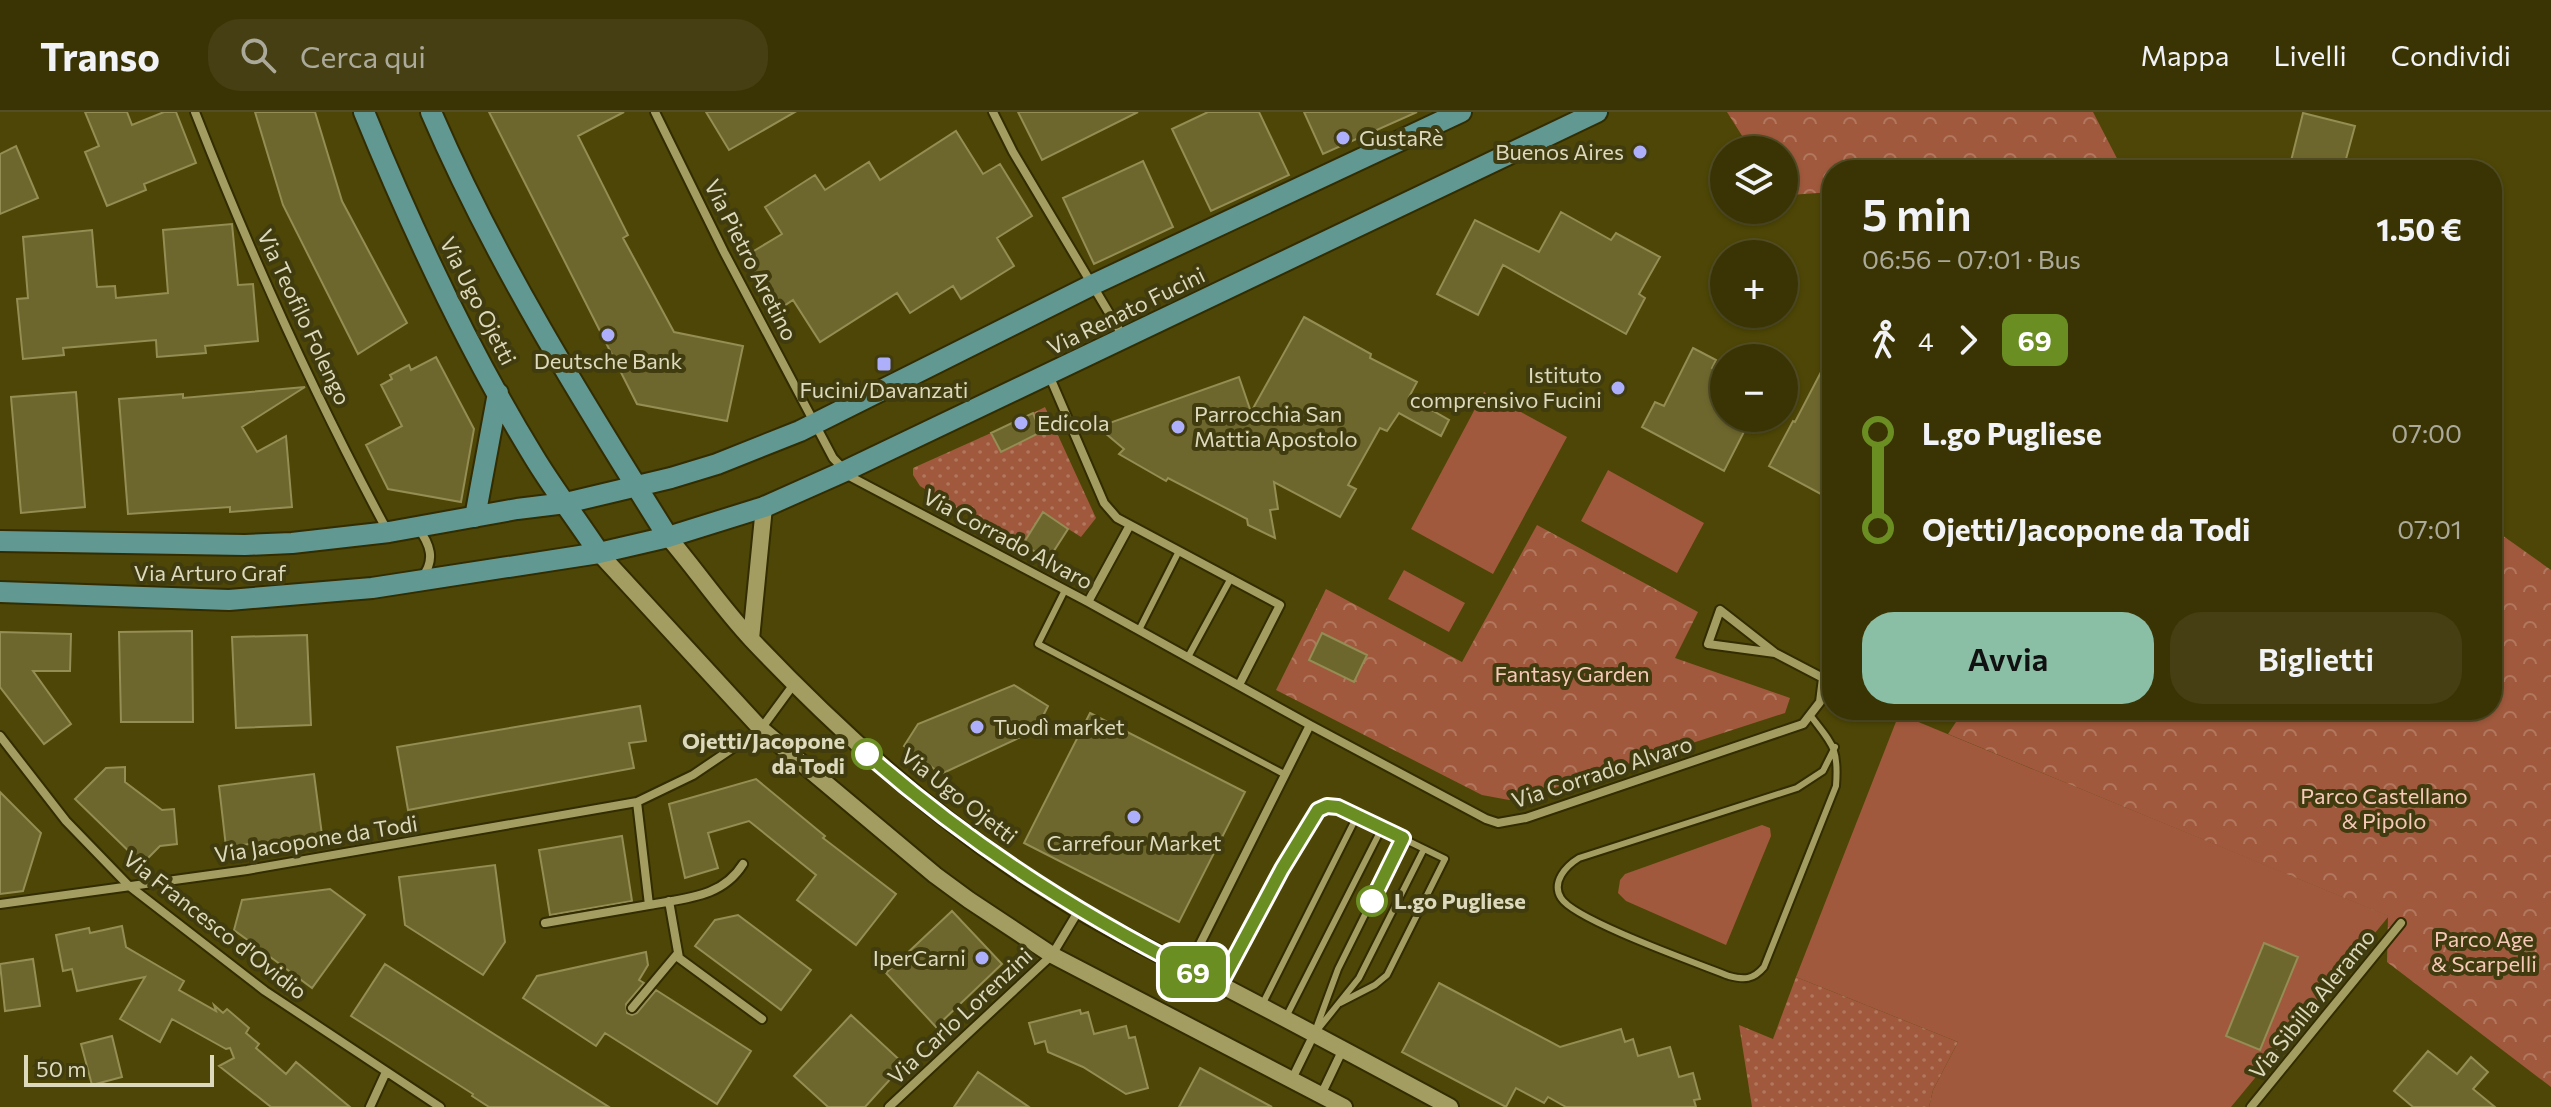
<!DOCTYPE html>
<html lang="it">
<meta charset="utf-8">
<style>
:root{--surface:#3a3404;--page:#453f13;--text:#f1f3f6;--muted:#abaa9a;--line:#544f26;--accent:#8abfa5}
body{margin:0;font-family:Commissioner,sans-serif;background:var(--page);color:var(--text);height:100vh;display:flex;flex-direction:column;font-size:30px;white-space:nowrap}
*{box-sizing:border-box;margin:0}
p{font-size:26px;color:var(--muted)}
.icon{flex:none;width:44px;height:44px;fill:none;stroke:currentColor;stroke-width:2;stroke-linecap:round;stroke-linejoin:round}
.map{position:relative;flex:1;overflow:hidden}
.side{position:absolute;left:1822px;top:48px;width:680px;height:560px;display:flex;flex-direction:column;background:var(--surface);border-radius:32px;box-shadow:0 2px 6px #0004,0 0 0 2px var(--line)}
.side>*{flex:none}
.badge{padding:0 16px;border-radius:12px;font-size:28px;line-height:52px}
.tools{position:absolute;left:1710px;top:24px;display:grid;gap:16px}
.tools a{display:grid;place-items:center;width:88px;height:88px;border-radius:50%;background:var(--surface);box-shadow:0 2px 6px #0004,0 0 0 2px var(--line);font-size:40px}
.scale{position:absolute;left:24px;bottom:20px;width:190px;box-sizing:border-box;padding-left:8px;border:4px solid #dcd9bc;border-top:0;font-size:22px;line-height:28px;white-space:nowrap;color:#dcd9bc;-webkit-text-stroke:6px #413c0f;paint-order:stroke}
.map>.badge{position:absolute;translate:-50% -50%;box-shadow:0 0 0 4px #fff}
.legs{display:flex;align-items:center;gap:12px;height:88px;padding:0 40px;font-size:26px}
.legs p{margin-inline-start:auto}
.headline{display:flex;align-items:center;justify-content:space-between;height:136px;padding:0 40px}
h1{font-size:44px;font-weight:600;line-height:60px}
.action{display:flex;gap:16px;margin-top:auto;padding:16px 40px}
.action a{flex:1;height:92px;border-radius:32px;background:var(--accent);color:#111;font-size:32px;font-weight:600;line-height:92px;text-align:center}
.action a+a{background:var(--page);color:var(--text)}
ul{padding:0 40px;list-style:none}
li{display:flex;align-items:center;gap:28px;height:96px;font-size:30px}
li i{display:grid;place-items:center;width:12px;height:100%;margin:0 10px;background:currentColor}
li i::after{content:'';width:20px;height:20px;margin:-10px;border:6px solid;border-radius:50%;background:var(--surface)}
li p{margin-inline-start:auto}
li:first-child i{background:linear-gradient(#0000 50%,currentColor 0)}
li:last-child i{background:linear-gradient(currentColor 50%,#0000 0)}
header{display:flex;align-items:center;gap:48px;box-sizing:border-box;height:112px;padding:0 40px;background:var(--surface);border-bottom:2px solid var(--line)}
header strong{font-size:38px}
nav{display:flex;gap:44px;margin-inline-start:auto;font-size:28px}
.search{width:560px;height:72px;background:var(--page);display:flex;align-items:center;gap:20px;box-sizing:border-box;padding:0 28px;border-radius:32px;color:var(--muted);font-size:30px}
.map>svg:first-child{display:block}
.grass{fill:#a0593c}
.park{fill:url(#park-crowns)}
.garden{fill:url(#garden-dots)}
.building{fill:#6e672d;stroke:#948d54;stroke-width:2}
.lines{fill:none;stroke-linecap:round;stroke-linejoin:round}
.service-casing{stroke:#322c00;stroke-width:10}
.minor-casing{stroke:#322c00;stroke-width:12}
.secondary-casing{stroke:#322c00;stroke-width:20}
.primary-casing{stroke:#322c00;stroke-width:24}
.service{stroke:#a39d62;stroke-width:6}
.minor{stroke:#a39d62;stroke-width:8}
.secondary{stroke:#a39d62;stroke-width:16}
.primary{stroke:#619892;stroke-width:20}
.line-1-casing{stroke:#fff;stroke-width:18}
.line-1{stroke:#6b8e23;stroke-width:12}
.poi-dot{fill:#adaffb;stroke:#413c0f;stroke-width:3}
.stop-1-dot{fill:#fff;stroke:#6b8e23;stroke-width:4}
.labels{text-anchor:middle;stroke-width:8;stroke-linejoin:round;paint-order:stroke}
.poi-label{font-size:22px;fill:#dcd9bc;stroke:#413c0f;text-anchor:start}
.street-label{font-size:22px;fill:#dcd9bc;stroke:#413c0f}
.park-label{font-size:22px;fill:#f7c9b7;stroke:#413c0f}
.stop-label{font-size:22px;font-weight:bold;fill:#dcd9bc;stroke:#413c0f;text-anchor:end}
</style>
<header>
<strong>Transo</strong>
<div class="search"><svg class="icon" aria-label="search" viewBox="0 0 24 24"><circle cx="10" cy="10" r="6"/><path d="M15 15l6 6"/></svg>Cerca qui</div>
<nav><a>Mappa</a><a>Livelli</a><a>Condividi</a></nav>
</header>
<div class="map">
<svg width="2551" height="995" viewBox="0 0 2551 995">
<defs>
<pattern id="park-crowns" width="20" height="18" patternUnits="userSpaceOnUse" patternTransform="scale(2)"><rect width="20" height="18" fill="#a0593c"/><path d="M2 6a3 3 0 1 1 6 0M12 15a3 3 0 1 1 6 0" fill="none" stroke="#b1785f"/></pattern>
<pattern id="garden-dots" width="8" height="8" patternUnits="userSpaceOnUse" patternTransform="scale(2)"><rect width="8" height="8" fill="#a0593c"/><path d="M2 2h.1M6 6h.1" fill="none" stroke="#b1785f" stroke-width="1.8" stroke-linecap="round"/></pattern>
</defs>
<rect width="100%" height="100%" fill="#4d4606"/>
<path class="grass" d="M1484,280L1567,325L1493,462L1411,417Z
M1608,358L1704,411L1677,461L1581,409Z
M1404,458L1465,491L1449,520L1388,487Z
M1899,602L2389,804L2231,995H1929L1933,978L1958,930L1796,865Z
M1762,713L1770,716L1771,724L1726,833L1626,789L1618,781L1620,768L1625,762Z"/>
<path class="park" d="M1727,0H2093L2123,58H1832V80L1790,83L1784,79V38H1751Z
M1537,413L1698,500L1675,546L1790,586L1785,601L1523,686L1509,688L1482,683L1276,578L1326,477L1462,550Z
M2492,416L2551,458V975L2387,850L2388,804L1948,622L1964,598H2492Z"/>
<path class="garden" d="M1045,295L1096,406L1081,425L1043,401L1023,432L1016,433L920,374L913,363V356L991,321L1001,339L1041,320L1033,301Z
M1796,865L1958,930L1933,978L1929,995H1752L1739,913L1773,927Z"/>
<path class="building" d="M85,0H127L132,13L164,0H176L196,51L144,72L146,78L107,94L85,40L99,34Z
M255,0H315L342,89L407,211L358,242L283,93Z
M489,0H624L578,24L628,123L623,126L674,220L743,234L727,309L637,292Z
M706,0H795L729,38Z
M1018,0H1138L1042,48Z
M1208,0H1259L1289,63L1211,99L1172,17Z
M1304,0H1417L1323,42Z
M2303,1L2355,14L2343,58H2325L2291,49Z
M956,19L983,62L1000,52L1032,104L997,126L1014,154L961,187L953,174L910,201L897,181L820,230L793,188L775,200L742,146L782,122L765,95L815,63L825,78L869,50L880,68Z
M16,34L38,86L0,102V42Z
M1143,49L1173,115L1094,152L1063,86Z
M1561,100L1611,128L1616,121L1660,145L1639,182L1645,186L1626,222L1503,153L1478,203L1437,182L1475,108L1539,140Z
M232,112L238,173L253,172L258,229L205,234L206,241L157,245L156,228L63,236L64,243L23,247L17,187L28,186L23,125L92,118L97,175L115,174L116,186L168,181L163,118Z
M1304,205L1371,242L1370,246L1417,270L1409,285L1449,308L1441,324L1399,301L1387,319L1380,316L1348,373L1356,377L1340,405L1274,370L1278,397L1270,398L1275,426L1248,413L1247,407L1168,366L1166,369L1119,342L1124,337L1098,315L1239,265L1251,300Z
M1693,236L1716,248L1712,256L1724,263V306H1751L1724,359L1642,315L1655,290L1664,294Z
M1832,239V388L1769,354L1793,309L1795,310Z
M436,245L474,317L461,390L388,377L366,333L402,314L381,273L392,267L390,263L409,253L411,258Z
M305,275L242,315L257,340L286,324L292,395L230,400V395L128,402L119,287L183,282V286Z
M76,280L85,395L21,401L11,285Z
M1033,301L1041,320L1001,340L991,321Z
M1043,400L1068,417L1048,448L1023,432Z
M192,519L193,610H121L119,520Z
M0,520L71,522L70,559H33L71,612L44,632L0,575Z
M1322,521L1367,543L1354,570L1309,548Z
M307,523L311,613L236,616L232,525Z
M1014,573L1048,594L1036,618L941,662L904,634L918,612Z
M640,594L646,629L629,631L634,656L408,698L397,635Z
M1090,601L1245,680L1179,810L1024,731Z
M125,655V670L162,698L174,697L177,732L160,734L142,752L75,687L106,656Z
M314,662L322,723L226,735L219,674Z
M756,667L825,724L823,726L896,782L856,833L797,788L816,763L749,709L708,721L718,756L685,766L669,692Z
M0,680L41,721L23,779L0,782Z
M622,724L632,789L550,803L539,738Z
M495,753L505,830L483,863L405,813L399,765Z
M330,777L365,803L312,876L234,818L242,788Z
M952,799L1002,852L936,915L886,861Z
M738,803L811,858L781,898L695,834L715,808Z
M122,814L126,835L184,869L179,878L216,899L214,893L223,901L227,897L249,916L246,921L259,932L256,936L286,962L296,950L350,995H271L219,954L234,946L230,936L226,937L172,907L160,930L120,907L145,865L77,879L72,857L63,859L56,823L89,816L90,821Z
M2264,831L2298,845L2260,938L2226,924Z
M646,840L648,853L639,868L644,871L626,892L627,901L632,903L637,901L656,878L751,939L717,992L605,921L596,934L523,886L537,864Z
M33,847L40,894L5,899L0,852Z
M385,852L475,910L609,995H489L472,984L473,982L351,904Z
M1439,871L1560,935L1621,917L1625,930L1633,927L1638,944L1670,935L1679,965L1693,961L1700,987L1694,988L1696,995H1566L1548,985L1544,991L1516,976L1506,995L1402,940Z
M1080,898L1081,902L1088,900L1094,922L1126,914L1129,926L1135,925L1148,976L1126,982L1083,955L1048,940L1045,929L1035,932L1029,911Z
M851,903L904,952L865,995H828L794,964Z
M112,924L122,965L92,973L81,932Z
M2428,939L2457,962L2471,945L2488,960L2473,977L2495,995H2413L2394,979Z
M1200,956L1272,995H1179Z
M978,960L1029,995H954Z"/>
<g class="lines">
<g class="service-casing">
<path id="service" d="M1065,478L1038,532L1284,662
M1139,518L1179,439
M1188,545L1231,466
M1810,603C1832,632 1839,635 1836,674L1764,855C1753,868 1744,868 1729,864C1699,852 1574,808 1561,786C1551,770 1566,754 1579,746L1797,676L1823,659L1835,635
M1220,872L1312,705L1322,696L1338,695L1445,747L1387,863L1375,873L1340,891
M1262,893L1357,704
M1286,905L1382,716
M1317,914L1338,857L1403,726
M1315,921L1359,866L1424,737"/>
</g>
<g class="minor-casing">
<path id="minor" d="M195,0C251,143 315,285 388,420
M655,0L724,140L833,346L851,365L1088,490L1310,613L1486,707L1498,711L1526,706L1803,612L1820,590L1823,566L1775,541L1720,498L1708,532L1775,541
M993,0L1013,40L1124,226
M1049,263L1104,391L1117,406L1280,493L1239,573
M418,416C430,432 436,448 422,465
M1088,490L1130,413
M0,624L66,709L128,773L265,879L440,995
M637,690L649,793C685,786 722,786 743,752
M669,789L679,846L762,907
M0,792L247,758L637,690L693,663L761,617L794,572
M545,811L649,793
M1188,856L1310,613
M632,896L678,841
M1292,967L1314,922
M1321,983L1343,937
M370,995L386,960
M889,995L1052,843L1079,798
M2251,995L2401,811"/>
</g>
<g class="secondary-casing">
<path id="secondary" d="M668,425C697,459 722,496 752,528C843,624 943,714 1056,784C1109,818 1165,845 1221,873C1298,913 1374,954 1450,995
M599,441L761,617L935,763L969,788L1052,843L1344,995
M751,527L764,395"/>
</g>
<g class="primary-casing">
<path id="primary" d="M364,0C411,115 469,239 534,345C554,378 578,409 599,441
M431,0C495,149 582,288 668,425
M475,405L498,281
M0,429L245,433L292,431L389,420L517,397L566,391L671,366L717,352L800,319L1092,173L1461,0
M0,480L229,488L372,476L599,441L668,425L764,395L845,359L1597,0"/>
</g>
<use href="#service" class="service"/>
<use href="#minor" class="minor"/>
<use href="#secondary" class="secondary"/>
<use href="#primary" class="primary"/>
</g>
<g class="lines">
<g class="line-1-casing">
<path id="line-1" d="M867,642C975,737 1091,810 1220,873L1282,757L1318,698L1327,694L1338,695L1403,726L1372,789"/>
</g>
<use href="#line-1" class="line-1"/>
</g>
<g class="poi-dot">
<circle cx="1343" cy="26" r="8"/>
<circle cx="1640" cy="40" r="8"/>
<circle cx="608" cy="223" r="8"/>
<rect x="876" y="244" width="16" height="16" rx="4"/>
<circle cx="1618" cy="276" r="8"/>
<circle cx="1021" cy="311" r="8"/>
<circle cx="1178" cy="315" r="8"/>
<circle cx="977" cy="615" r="8"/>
<circle cx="1134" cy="705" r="8"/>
<circle cx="982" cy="846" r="8"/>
</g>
<g class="stop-1-dot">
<circle cx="867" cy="642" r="14"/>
<circle cx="1372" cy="789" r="14"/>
</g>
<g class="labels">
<g class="poi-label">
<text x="1359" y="34">GustaRè</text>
<text x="1624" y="48" text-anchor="end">Buenos Aires</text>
<text x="608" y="257" text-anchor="middle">Deutsche Bank</text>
<text x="1602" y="271" text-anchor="end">Istituto<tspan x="1602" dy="25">comprensivo Fucini</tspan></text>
<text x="884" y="286" text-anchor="middle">Fucini/Davanzati</text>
<text x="1194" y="310">Parrocchia San<tspan x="1194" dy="25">Mattia Apostolo</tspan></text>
<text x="1037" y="319">Edicola</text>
<text x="993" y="623">Tuodì market</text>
<text x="1134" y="739" text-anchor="middle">Carrefour Market</text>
<text x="966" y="854" text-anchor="end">IperCarni</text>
</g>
<g class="street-label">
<text transform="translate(751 148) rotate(63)" y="8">Via Pietro Aretino</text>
<text transform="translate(478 189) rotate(63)" y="8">Via Ugo Ojetti</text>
<text transform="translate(1126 199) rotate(-26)" y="8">Via Renato Fucini</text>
<text transform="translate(304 205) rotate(65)" y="8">Via Teofilo Folengo</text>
<text transform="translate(1008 427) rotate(28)" y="8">Via Corrado Alvaro</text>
<text x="210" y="469">Via Arturo Graf</text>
<text transform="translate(1602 660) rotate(-18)" y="8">Via Corrado Alvaro</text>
<text transform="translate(959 684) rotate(38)" y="8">Via Ugo Ojetti</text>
<text transform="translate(316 727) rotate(-9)" y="8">Via Jacopone da Todi</text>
<text transform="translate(215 813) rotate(38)" y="8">Via Francesco d'Ovidio</text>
<text transform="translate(2312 892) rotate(-51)" y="8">Via Sibilla Aleramo</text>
<text transform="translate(960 904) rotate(-43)" y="8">Via Carlo Lorenzini</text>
</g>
<g class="park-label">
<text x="1572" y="570">Fantasy Garden</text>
<text x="2384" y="692">Parco Castellano<tspan x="2384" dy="25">&amp; Pipolo</tspan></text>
<text x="2484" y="835">Parco Age<tspan x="2484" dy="25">&amp; Scarpelli</tspan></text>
</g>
<g class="stop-label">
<text x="845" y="637">Ojetti/Jacopone<tspan x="845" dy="25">da Todi</tspan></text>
<text x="1394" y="797" text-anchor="start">L.go Pugliese</text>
</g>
</g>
</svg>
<div class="tools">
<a><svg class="icon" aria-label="layers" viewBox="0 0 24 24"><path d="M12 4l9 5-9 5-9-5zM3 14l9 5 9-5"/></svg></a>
<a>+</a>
<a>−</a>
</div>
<div class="scale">50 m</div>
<b class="badge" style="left:1193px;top:860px;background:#6b8e23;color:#fff">69</b>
<section class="side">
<div class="headline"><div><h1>5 min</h1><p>06:56 – 07:01 · Bus</p></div><b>1.50 €</b></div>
<div class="legs"><svg class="icon" aria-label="walk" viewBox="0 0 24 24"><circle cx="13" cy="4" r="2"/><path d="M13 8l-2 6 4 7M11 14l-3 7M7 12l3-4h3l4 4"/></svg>4<svg class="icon" aria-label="forward" viewBox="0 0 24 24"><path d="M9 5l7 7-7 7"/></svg><b class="badge" style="background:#6b8e23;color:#fff">69</b></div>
<ul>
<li><i style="color:#6b8e23"></i><b>L.go Pugliese</b><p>07:00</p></li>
<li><i style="color:#6b8e23"></i><b>Ojetti/Jacopone da Todi</b><p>07:01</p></li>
</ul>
<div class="action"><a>Avvia</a><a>Biglietti</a></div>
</section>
</div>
